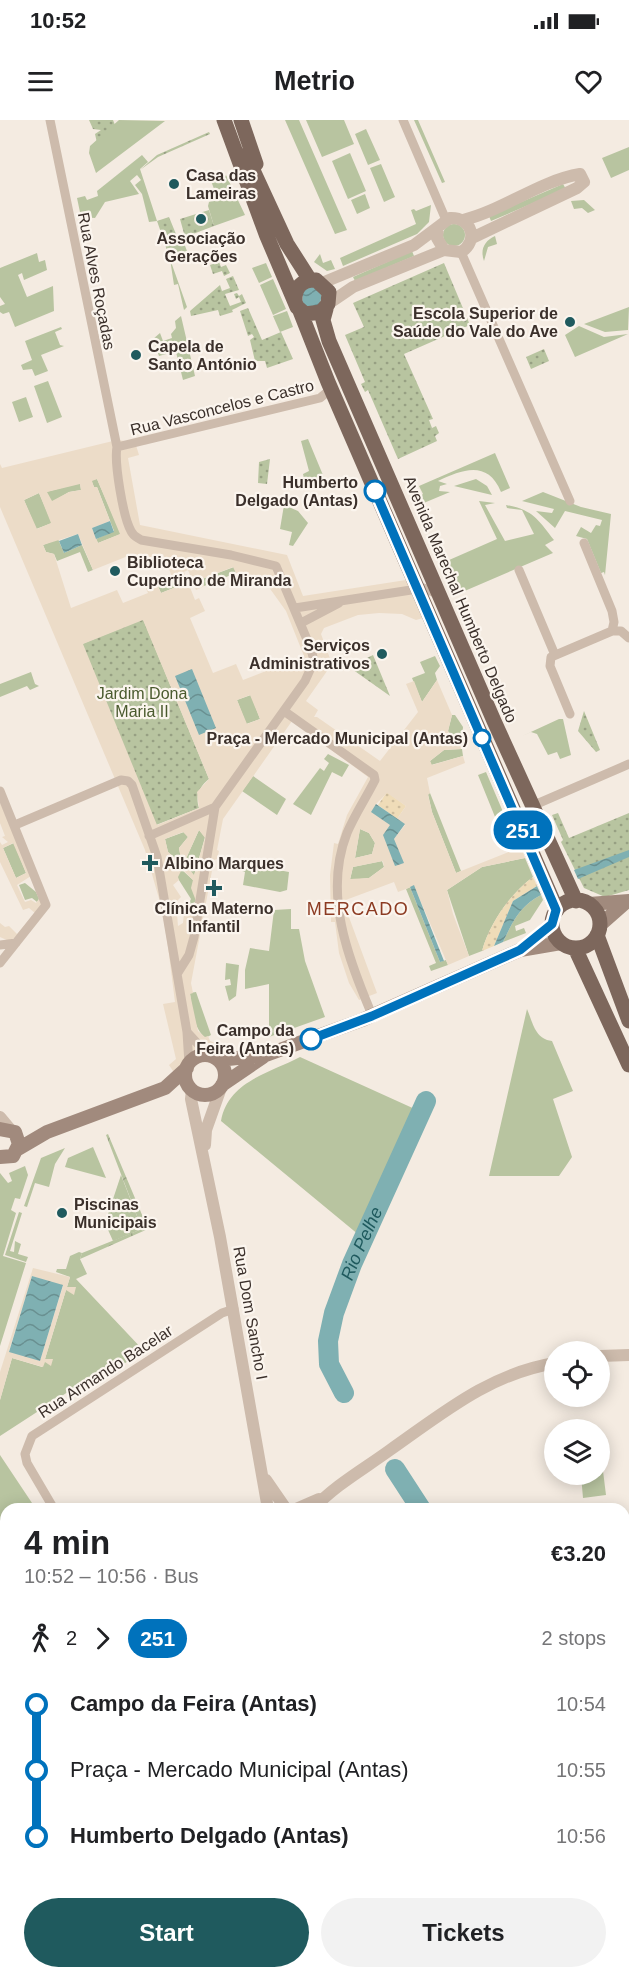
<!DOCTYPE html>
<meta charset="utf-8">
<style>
:root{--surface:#fff;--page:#f2f2f2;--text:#202124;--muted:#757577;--accent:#1f5a5e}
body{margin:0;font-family:Helvetica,sans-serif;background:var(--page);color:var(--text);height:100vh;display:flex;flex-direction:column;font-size:22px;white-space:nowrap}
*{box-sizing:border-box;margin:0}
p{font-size:20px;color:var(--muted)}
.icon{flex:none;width:33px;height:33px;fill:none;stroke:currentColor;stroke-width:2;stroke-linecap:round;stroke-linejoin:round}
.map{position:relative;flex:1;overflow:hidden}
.side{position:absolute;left:0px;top:1383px;width:630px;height:476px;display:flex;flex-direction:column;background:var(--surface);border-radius:18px 18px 0 0;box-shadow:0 3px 15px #0003}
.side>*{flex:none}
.badge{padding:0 12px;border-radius:20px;font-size:21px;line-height:39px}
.tools{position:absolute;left:544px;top:1221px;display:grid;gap:12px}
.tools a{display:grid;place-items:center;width:66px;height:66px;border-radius:50%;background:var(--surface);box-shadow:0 3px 15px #0003;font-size:30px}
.map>.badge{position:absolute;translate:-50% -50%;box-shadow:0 0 0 3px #fff}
.legs{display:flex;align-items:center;gap:9px;height:66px;padding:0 24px;font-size:20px}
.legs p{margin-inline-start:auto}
.overview{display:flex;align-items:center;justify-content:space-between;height:102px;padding:0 24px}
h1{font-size:33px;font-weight:700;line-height:45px}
.button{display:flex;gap:12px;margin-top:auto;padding:12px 24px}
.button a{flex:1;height:69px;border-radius:36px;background:var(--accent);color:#fff;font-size:24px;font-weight:700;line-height:69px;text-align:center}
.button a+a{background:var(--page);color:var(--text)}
ul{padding:0 24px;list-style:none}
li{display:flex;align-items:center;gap:21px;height:66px;font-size:22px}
li i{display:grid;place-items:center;width:9px;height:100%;margin:0 8px;background:currentColor}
li i::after{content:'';width:15px;height:15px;margin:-8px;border:4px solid;border-radius:50%;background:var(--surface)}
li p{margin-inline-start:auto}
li:first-child i{background:linear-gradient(#0000 50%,currentColor 0)}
li:last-child i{background:linear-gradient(currentColor 50%,#0000 0)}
.status{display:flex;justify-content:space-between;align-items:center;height:42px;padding:0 30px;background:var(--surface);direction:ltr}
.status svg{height:16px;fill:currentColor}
header{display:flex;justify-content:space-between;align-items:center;height:78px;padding:0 24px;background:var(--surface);font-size:27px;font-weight:700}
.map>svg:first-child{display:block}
.grass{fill:#b8c4a0}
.forest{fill:url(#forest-crowns)}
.sand{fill:url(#sand-dots)}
.park{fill:url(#park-dots)}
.plaza{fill:#ecdcc8;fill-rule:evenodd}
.water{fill:url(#water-waves)}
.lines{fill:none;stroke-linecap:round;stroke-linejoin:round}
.river{stroke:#7fb0b2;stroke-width:20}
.minor{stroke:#cdbbac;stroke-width:9}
.tertiary{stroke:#cdbbac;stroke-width:12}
.secondary{stroke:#a18a7d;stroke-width:14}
.primary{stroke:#7d675c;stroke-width:15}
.line-1-casing{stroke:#fff;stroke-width:14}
.line-1{stroke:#0072bc;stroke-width:9}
.poi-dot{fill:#1f5a5e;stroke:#fbf5ee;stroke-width:2}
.stop-1-dot{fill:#fff;stroke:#0072bc;stroke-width:3}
.labels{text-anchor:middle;stroke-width:4.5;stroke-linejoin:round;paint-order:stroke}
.poi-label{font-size:16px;font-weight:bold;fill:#3b302b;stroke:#fbf5ee;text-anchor:start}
.street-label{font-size:16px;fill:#3b302b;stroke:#fbf5ee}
.stop-label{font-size:16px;font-weight:bold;fill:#3b302b;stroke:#fbf5ee;text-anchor:end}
.park-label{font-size:16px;fill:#4a5a2e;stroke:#fbf5ee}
.neighbourhood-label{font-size:18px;letter-spacing:1.5px;fill:#8c3b22;stroke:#fbf5ee}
.water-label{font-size:18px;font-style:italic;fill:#1f5a5e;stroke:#fbf5ee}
</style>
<div class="status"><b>10:52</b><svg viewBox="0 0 49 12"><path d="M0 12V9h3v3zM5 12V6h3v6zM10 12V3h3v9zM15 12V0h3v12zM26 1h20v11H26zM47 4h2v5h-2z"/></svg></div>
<header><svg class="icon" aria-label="menu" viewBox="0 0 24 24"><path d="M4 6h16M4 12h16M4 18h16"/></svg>Metrio<svg class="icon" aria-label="heart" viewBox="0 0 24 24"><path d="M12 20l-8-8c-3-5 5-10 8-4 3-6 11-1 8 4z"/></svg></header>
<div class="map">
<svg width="629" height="1858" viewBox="0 0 629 1858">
<defs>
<pattern id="forest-crowns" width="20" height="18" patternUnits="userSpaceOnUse" patternTransform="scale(1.5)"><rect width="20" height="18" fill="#b8c4a0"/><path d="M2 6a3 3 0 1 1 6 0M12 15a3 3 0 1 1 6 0" fill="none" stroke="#97a083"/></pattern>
<pattern id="sand-dots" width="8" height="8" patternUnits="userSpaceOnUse" patternTransform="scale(1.5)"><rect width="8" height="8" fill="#efdcb8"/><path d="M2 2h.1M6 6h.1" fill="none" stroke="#cebd9e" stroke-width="1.8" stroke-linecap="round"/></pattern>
<pattern id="park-dots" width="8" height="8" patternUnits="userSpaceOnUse" patternTransform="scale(1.5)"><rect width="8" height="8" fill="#b8c4a0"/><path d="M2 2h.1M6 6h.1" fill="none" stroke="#97a083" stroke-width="1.8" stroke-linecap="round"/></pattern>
<pattern id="water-waves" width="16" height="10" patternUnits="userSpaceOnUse" patternTransform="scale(1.5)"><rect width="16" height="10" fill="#7fb0b2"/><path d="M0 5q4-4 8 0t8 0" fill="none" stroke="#699091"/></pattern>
</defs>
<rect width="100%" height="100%" fill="#f4ebe1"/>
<path class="grass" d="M119,0L165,1L96,53L89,33L90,26Z
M285,0H299L347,110L335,114Z
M306,0H344L354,24L322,37Z
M414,0H418L445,62L442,63Z
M366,9L380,40L368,45L355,14Z
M629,27V50L611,58L602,38Z
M350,33L366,71L348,79L332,41Z
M142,35L148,42L140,49L157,101L149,102L142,74L135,65L141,60L137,55L130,61L139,74L105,82L95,98L81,97L77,78L85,76L87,80L98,76L97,71Z
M381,44L395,77L384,82L370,48Z
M226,55L245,95L214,106L208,86L209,82L218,79L211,61L222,60Z
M563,64L566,69L491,101L489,96Z
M365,74L370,88L357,94L351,80Z
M584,80L595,90L588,93L582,88L574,89L571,81Z
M431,85L429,102L417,114L343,146L340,138L416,104L411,90L414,89L416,91Z
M443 115a11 11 0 1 1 22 0a11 11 0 1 1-22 0Z
M495,116L497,124L488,127L484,141C480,130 484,121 495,116Z
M182,118L187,131L169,138L165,124Z
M412,131L414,136L355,161L353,157Z
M37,133L39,142L45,140L47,150L24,160L22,153L18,155L27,177L53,166L54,191L15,207L9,192L3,194L0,192V186L5,184L0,177V148Z
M320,134L323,143L331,140L335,149L327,151L314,142Z
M170,139L187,187L184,190L178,164L174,165Z
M266,143L272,157L259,163L252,148Z
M273,159L286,189L273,195L260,165Z
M629,187L628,210L605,212L584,204Z
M287,191L293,207L280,212L273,196Z
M181,196L195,256L183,260L174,224L165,227L166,234L159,236L153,219L160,213L163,221L172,218L171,214L176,208L175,201Z
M579,206L604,217L628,214L575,237L565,215Z
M61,207L62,209L55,212L60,225L64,226L41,235L48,251L35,256L32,249L23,250L21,245L32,240L25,221Z
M48,261L62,297L47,303L34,266Z
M26,277L33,297L19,302L12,282Z
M308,319L325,360L306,367L303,354L309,351L301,321Z
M495,333L510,368L501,372C488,340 463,349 438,361L447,364L440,366L439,371L450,372L419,385L413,382L423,374L419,366Z
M97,359L121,414L98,423L96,419L114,411L97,367H94L91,360Z
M476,359L487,366L492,375L454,366Z
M80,363L81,370L69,372L52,382L46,372Z
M543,372L581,387L611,394L605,455L604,452L601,453L587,419L576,416L581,407L591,413L596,405L600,406L602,400L565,391L555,408L536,391L552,393L554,389L522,381Z
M39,373L52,403L36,409L24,380Z
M479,381L495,383L485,385L505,421L534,414L522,390L507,388L506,385C534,390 538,400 554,420L545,425L553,433L453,476L440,444L497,419Z
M284,385L298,391L308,403L293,426L289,425L292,412L280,409Z
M58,419L64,433L82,425L93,450L88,452L80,432L57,441L54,434L46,432L43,425Z
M234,447L236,453L204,466L202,459Z
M171,456L176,467L161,473L156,462Z
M435,536L440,546L435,553L437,560L422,582L412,558L425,553L420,542Z
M31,552L35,564L39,566L30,570L27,566L0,577V564Z
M251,575L260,599L246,604L237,580Z
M452,595H455L463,607L462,620L453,621L448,611Z
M559,599H563L571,635L560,639L557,632L548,635L537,614L531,612L520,617Z
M462,629L463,636L431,645L430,641L444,630Z
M328,634L349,645L342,657L332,652L311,695L293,684L320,648L324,651L329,643L324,639Z
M486,652L515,720L506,724L478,655Z
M253,656L286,679L277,695L242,671Z
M430,673L461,751L456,753L432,692L428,674Z
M360,709L369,713L375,723L372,734L355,738Z
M199,710L205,717L194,756L184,743Z
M184,712L188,717L179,728L181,739L177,740L168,732L165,719Z
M14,723L26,753L16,758L3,728Z
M525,738L533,757C510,774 490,803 482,831L469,836L447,770L482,747Z
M382,741L384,747L369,758L350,760L353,747Z
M240,743L289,752L287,770L280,772L243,765L245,752L239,750Z
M181,749L193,760L196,782L188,794H184L191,779L177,757Z
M25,763L36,772L39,779L37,782L32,778L25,780L19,765Z
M410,767L440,842L446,840L448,845L431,851L429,846L436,843L406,769Z
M541,775L543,780L530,800L515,806L516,811L524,808L526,813L503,822C513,801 520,786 541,775Z
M291,789V809H299L305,841L325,897L269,917V864L245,869V850L250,828L269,831L274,790Z
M226,843L239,845L236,876L229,881L225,866L231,865L230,859L225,860Z
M196,872L211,915L205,918C193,906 192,890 190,873Z
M527,889C533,903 535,919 552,921L573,971L553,979L572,1037L559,1056H489Z
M300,937L417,990L359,1115L221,1001C228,961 270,953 300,937Z
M93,1027L106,1058L65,1047L68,1038Z
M65,1028L55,1044L49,1067L35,1063L27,1087L24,1086L41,1038Z
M25,1046L28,1055L20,1079L15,1078L11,1090L16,1093L3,1136L26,1143L0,1226V1053L8,1063L12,1061L9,1053Z
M121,1055L142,1109L113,1121L105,1103Z
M19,1092L22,1093L10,1131L14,1132L15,1121L21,1124L18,1134L28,1137L26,1142L5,1135Z
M79,1132L82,1133L80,1139L87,1154L76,1159L144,1231L78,1273L74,1268L0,1316V1280L12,1238L42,1247L44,1242H47L45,1239L66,1170L70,1168L67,1167L70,1157L56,1152L57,1149H66L70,1136Z
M600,1327L606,1375L583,1378L581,1355L600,1354Z
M0,1335L36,1389H6V1534L0,1538Z"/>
<path class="forest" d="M108,1014L148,1109L80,1139L82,1133L142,1109L106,1015Z"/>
<path class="sand" d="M387,672L406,686L397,699L378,685Z
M533,757L537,766L513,781L494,826L482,831C490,803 510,774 533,757Z"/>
<path class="park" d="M89,0H113L115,5L97,23L95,14L101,10L93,9Z
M209,12L210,14L158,37L140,50L157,35Z
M209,90L214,106L185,117L180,99Z
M169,97L178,119L165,124L157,101Z
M219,142L221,147L226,145L230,153L224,156L222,151L213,154L210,145Z
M444,143L470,205L404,234L433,299L429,300L432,308L436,306L439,313L435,316L437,321L398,339L368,270L365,272L361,264L365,262L345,215L364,207L353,183Z
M233,156L239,170L225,174L230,186L241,182L239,177L236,179L234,174L237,173L239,176L242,174L246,183L232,190L233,192L220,196L218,190L191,196L190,191L220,165L222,171L230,168L226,159Z
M248,188L262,220L281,212L293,239L267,248L265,241H255L250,220L254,217L252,214L248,216L240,191Z
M544,229L549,241L531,249L526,237Z
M270,339L267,364L258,363L259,342Z
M143,499L209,659C199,667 195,676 199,688L156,705L82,524Z
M373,535L390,576L349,547Z
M584,591L600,630L596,632L578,611Z
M558,693L569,718L629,693V770L605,777L584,768L561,722L563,720L552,695Z
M629,1431V1809L624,1786V1432Z"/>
<path class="plaza" d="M117,320L135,322L139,335L128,338L140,405L287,435L303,476L406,460L423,498L416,500L402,494L379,493L358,495L324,508L321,514L332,544L306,581L318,590L314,597H317L380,641L418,592L406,564L414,561L422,582L437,560L452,595L448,611L453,620H462V629L444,630L430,641L432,645L463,636L465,643L427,658L430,673L428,675L432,692L456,753L521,727L525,738L482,747L447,770L453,794L469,836L448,845L414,766L398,772L394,762L343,781L377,873L359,880L349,863L339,833L335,802H331L330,755L334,723L338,724L347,695L368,657L292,601L223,699L217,730L219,731L217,739L214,740L191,863L193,873L190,874L198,911L205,917L208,916L210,921L226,927V935L208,931L195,933L188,936L175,954L169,945L176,939L163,884L175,882L168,827L162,789L145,730L0,387V344L2,348ZM97,359L120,414L98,423L92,408L110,401L97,367H94L92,361ZM80,364L81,370L69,372L52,381L47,372ZM39,373L51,403L37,409L24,380ZM78,414L93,450L133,434L135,440L148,435L150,439L163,434L176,467L161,473L156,462L145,466L148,473L123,483L117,470L71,488L54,434L46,432L43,425ZM233,447L236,453L245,455L268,466L286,491L304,536L243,560L236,544L213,553L190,498L205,491L199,478L195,480L184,452L188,450L196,470L204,466L202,459ZM143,500L209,659L197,672L199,688L157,705L83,524ZM250,575L260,599L247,604L237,580ZM387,673L406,686L397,699L405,705L394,719L390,705L376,684ZM360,709L369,713L375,723L372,734L355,738ZM199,710L205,718L194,755L184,743ZM183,712L188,717L179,728L181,739L177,740L168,732L165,719ZM383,741L384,747L369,758L350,759L353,747ZM182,749L193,760L191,768L196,781L187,788L188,794H184L183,803L178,806L176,782L181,777L173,765L179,760L178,757Z
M0,682L31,756L17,765L25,782L31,780L36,783L39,779L43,785L17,817L9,821L0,817V803L5,807L9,806L17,814L35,793L29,788L23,790L0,742V722L2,725L8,722L2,717L5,716L0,703ZM13,723L26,753L16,758L3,728Z
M33,1148L70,1157L67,1167H76L74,1175L66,1170L45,1239H53L51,1246L45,1242L43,1247L12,1238L0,1280V1252ZM32,1156L63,1166L40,1241L9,1231Z"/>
<path class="water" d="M311,166L322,172L320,185L308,188L302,183L303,170Z
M110,401L114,412L96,419L92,408Z
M78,414L82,425L64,433L59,421Z
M192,549L216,608L199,615L175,556Z
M376,684L405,704L394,719L404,743L395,746L383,715L390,705L371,692Z
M629,730V737L578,759L574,750Z
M414,765L444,841L440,842L410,767Z
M537,766L541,775C520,786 513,801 503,822L494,826L513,781Z
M32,1156L63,1165L40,1241L9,1232Z"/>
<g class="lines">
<g class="river">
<path id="s1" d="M344,1273L329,1244L328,1221L334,1193L352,1144L426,981"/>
<path d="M395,1349L421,1389"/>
<path d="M624,1808L629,1832"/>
</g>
<path class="minor" d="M50,0L117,327
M403,0L446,100
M461,132L570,381
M117,327C114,342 123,397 131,411C133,416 137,417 141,420L231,435L276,446L311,529L314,541L305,561L215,687L149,716
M117,327L320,278L331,269
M584,423L612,491L614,502L612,511
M519,450L555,535
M295,488L424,468L439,475
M301,503L339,483
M284,591L374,655L375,660C366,678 355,694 347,713C323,774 348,838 372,895
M570,594L550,546L551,537L612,511H621L629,518
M0,671L46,785L0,843
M532,686L629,644
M15,705L121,660L128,661L132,665L157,737L187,912L189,944
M0,825L16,823
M177,854L189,835L194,817L215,687
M187,912L208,935
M54,1389L27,1343L25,1334L32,1316L222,1193L234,1189
M0,1678L6,1676
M0,1847L6,1846
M49,1852L51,1858"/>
<path class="tertiary" d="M463,100C504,90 539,61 580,54L584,62L577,68L472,118
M322,163L414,125L450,98C472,97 479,121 461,132L444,130L437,118L438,108
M328,184L353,167L444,130
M192,970L191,979L220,1117L268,1389
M0,997L10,1009
M205,1025L206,1010L222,965
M600,1236L629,1235
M266,1360L286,1389
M296,1389L319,1379
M313,1389C335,1365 364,1349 390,1330C443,1293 489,1254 555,1243
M0,1611L6,1607
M347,1852L348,1858"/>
<path class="secondary" d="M589,784L629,781
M600,805L625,783
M524,828L552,804
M185 955a20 20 0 1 1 40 0a20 20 0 1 1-40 0Z
M219,940L266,935L362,900L520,830L561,823
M222,965L263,937
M0,1009L15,1012L19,1024L13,1036L0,1037
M18,1029L47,1012L165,968L187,948"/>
<path class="primary" d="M224,0L266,114L297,187L305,194L321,192L328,184L329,172L316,160C302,159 294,168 295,182
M241,0L256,44
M246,35L287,124L310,160
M326,189L323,200L329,221L494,601L576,781
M300,191L328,262L557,790
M552 804a24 24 0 1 1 48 0a24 24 0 1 1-48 0Z
M597,815L629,901
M575,828L629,945"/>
</g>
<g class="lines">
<g class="line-1-casing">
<path id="line-1" d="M311,919L372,896L520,830L552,804L556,790L375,371"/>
</g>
<use href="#line-1" class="line-1"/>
</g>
<g class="poi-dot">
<circle cx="174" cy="64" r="6"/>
<circle cx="201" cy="99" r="6"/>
<circle cx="570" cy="202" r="6"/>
<circle cx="136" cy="235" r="6"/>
<circle cx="115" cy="451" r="6"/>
<circle cx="382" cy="534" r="6"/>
<path d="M147 734h6v6h6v6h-6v6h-6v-6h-6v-6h6z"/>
<path d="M211 759h6v6h6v6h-6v6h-6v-6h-6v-6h6z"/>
<circle cx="62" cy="1093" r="6"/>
</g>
<g class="stop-1-dot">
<circle cx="375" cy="371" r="10"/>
<circle cx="482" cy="618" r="8"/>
<circle cx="311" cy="919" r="10"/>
</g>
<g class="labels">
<g class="poi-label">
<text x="186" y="61">Casa das<tspan x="186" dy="18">Lameiras</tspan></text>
<text x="201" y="124" text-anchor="middle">Associação<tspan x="201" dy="18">Gerações</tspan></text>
<text x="558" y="199" text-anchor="end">Escola Superior de<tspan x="558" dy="18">Saúde do Vale do Ave</tspan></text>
<text x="148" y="232">Capela de<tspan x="148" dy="18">Santo António</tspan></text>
<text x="127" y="448">Biblioteca<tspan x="127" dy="18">Cupertino de Miranda</tspan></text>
<text x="370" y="531" text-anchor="end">Serviços<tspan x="370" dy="18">Administrativos</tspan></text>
<text x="164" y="749">Albino Marques</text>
<text x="214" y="794" text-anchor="middle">Clínica Materno<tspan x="214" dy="18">Infantil</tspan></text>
<text x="74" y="1090">Piscinas<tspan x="74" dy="18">Municipais</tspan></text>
</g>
<g class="street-label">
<text transform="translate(97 161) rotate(79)" y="6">Rua Alves Roçadas</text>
<text transform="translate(222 287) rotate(-14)" y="6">Rua Vasconcelos e Castro</text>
<text transform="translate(461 479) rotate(67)" y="6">Avenida Marechal Humberto Delgado</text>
<text transform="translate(251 1193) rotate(80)" y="6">Rua Dom Sancho I</text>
<text transform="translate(105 1251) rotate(-33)" y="6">Rua Armando Bacelar</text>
</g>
<g class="stop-label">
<text x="358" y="368">Humberto<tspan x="358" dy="18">Delgado (Antas)</tspan></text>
<text x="468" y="624">Praça - Mercado Municipal (Antas)</text>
<text x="294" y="916">Campo da<tspan x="294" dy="18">Feira (Antas)</tspan></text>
</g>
<g class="park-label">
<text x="142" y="579">Jardim Dona<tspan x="142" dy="18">Maria II</tspan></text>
</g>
<g class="neighbourhood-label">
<text x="358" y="795">MERCADO</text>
</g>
<g class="water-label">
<text dy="6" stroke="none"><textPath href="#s1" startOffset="159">Rio Pelhe</textPath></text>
</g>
</g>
</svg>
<div class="tools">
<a><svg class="icon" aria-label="locate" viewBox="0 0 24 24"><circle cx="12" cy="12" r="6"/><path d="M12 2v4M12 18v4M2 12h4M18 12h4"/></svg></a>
<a><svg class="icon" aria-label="layers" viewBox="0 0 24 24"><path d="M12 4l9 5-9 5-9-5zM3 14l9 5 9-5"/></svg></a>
</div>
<b class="badge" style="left:523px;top:710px;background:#0072bc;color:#fff">251</b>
<section class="side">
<div class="overview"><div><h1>4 min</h1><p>10:52 – 10:56 · Bus</p></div><b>€3.20</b></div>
<div class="legs"><svg class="icon" aria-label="walk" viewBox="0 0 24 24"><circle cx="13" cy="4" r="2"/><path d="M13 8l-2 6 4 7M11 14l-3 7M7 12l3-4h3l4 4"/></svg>2<svg class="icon" aria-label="forward" viewBox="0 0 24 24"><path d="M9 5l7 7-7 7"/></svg><b class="badge" style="background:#0072bc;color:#fff">251</b><p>2 stops</p></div>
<ul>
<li><i style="color:#0072bc"></i><b>Campo da Feira (Antas)</b><p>10:54</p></li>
<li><i style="color:#0072bc"></i><span>Praça - Mercado Municipal (Antas)</span><p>10:55</p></li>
<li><i style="color:#0072bc"></i><b>Humberto Delgado (Antas)</b><p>10:56</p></li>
</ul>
<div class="button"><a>Start</a><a>Tickets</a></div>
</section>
</div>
